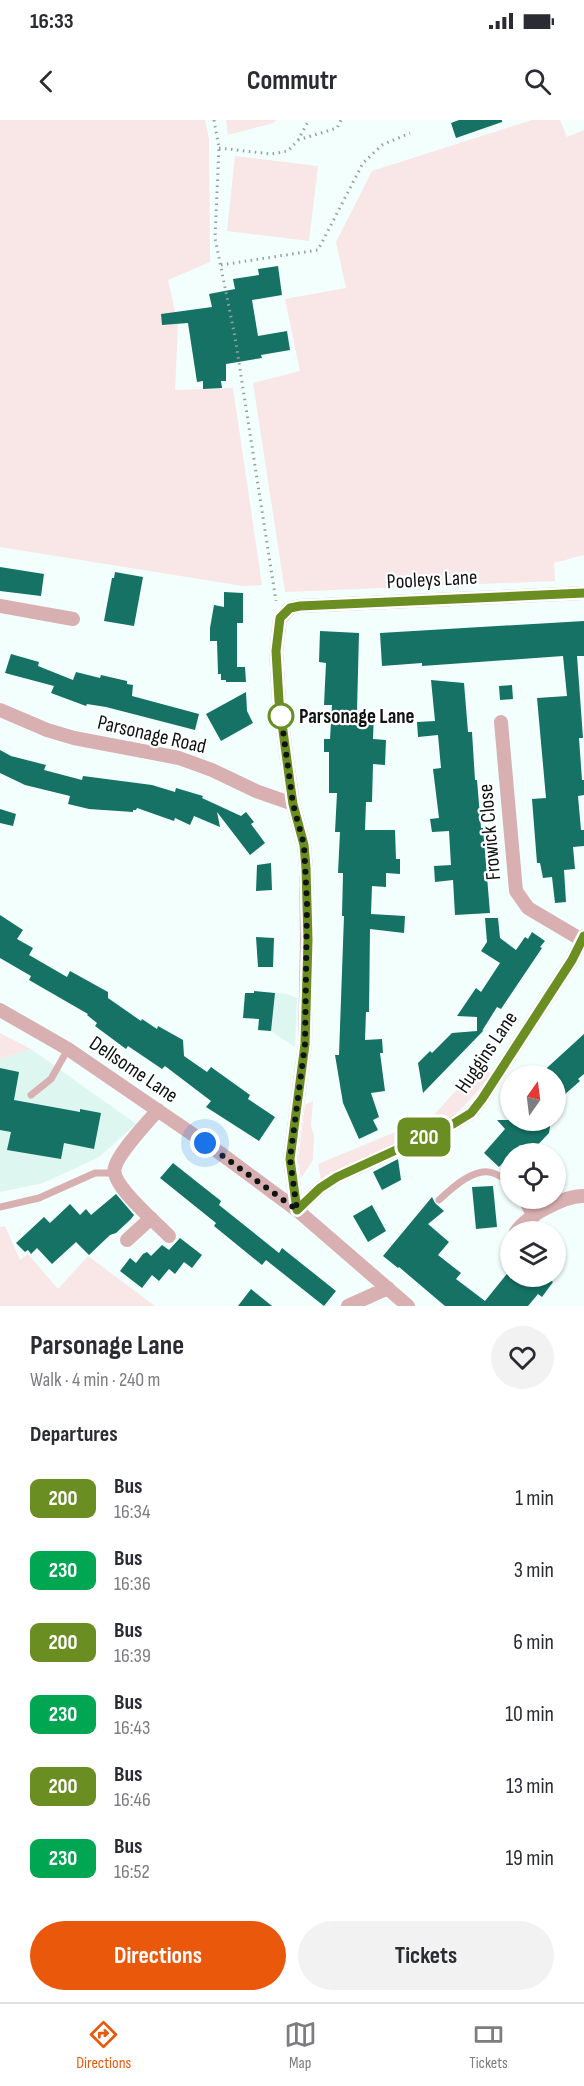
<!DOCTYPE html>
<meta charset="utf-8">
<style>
:root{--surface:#fff;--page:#f2f2f3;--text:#2b2b33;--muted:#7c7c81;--line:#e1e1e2;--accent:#ea580c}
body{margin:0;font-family:"Sofia Sans Condensed",sans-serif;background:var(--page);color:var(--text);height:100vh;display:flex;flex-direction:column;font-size:22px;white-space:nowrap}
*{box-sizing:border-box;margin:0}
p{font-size:20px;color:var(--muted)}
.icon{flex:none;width:33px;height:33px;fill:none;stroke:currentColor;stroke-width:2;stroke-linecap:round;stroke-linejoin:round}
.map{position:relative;height:1186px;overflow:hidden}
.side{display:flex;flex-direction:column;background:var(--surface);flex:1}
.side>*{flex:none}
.badge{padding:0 12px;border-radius:9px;font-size:21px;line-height:39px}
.needle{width:39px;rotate:14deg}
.buttons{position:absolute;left:500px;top:945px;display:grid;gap:12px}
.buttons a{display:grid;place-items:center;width:66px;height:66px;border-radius:50%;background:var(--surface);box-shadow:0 2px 4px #0004;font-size:30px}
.you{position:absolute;width:30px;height:30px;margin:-15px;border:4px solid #fff;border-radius:50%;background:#1a73e8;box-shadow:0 0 0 9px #1a73e833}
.map>.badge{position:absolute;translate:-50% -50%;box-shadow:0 0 0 3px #fff}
h2{padding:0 30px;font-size:22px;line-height:54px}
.round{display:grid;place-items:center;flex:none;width:63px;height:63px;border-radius:32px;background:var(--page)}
.overview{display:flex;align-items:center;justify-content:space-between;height:102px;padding:0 30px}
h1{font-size:28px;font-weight:700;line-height:45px}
.action{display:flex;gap:12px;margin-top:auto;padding:12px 30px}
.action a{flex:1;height:69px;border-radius:36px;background:var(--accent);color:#fff;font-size:24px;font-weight:700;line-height:69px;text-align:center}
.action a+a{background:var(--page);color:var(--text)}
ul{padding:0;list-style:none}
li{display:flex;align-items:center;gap:18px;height:72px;padding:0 30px}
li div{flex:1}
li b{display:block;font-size:22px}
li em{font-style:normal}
li .badge{min-width:66px;font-weight:700;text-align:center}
.status{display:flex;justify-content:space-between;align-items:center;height:42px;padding:0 30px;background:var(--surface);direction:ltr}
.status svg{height:16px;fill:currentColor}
header{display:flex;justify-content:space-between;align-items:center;height:78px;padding:0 30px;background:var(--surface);font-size:27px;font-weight:700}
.dock{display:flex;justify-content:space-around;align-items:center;height:84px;border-top:2px solid var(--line);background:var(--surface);font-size:16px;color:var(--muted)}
.dock a{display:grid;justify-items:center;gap:3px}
.dock .selected{color:var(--accent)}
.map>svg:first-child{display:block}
.built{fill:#ddf6f0}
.green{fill:#f9e6e7}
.building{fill:#157264}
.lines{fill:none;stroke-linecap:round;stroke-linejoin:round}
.path{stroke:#96a19e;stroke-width:3;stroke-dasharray:1.5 4.5;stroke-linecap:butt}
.lane{stroke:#d9b0b2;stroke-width:7}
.street{stroke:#d9b0b2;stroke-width:14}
.line-casing{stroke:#fff;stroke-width:14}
.line{stroke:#6b8e23;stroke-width:9}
.walk{stroke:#0e1412;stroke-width:6;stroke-dasharray:0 10.8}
.stop-dot{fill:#fff;stroke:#6b8e23;stroke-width:3}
.labels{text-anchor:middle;stroke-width:4.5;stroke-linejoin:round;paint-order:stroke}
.street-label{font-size:21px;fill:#0e1412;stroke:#fff}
.stop-label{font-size:21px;font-weight:bold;fill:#0e1412;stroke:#fff;text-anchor:start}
</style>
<div class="status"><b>16:33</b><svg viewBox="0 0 49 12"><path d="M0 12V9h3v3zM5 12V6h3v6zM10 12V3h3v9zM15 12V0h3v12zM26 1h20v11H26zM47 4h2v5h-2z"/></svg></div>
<header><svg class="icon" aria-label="back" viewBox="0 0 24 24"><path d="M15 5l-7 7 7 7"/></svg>Commutr<svg class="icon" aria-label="search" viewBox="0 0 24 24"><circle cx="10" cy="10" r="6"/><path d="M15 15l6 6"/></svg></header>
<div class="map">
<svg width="584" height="1186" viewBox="0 0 584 1186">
<rect width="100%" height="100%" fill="#f2fffc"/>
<path class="built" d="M262,872L286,874L297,878L295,927L271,911L258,910Z
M31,929L136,1004L99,1037L43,1063L0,1072V939Z"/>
<path class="green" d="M0,0H205L209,19L210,142L168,160L178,205L175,270L233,268L262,465L243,466L0,427Z
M226,0H277L273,3L228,15Z
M532,0H560L567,17L584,10V435L554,443L555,461L285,472L253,263L300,251L285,179L346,168L336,122L372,51Z
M235,36L318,46L309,121L227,111Z
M0,913L31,929L0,939Z
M480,944L486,947L490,954C475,976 460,993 437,1007L433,996Z
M313,981L311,1006L314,1015L313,1040L301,1058L298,1040L305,985Z
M417,1003L418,1011L415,1017L338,1049L321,1060L318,1044Z
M5,1106L20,1140L28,1134L58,1169L88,1136L155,1186H0V1107Z"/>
<path class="building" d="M459,0H502V2L456,18L451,3Z
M278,146L282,175L252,180L258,216L287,211L290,230L261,235L262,238L226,244V261H221L222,268L203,269V261L197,262L188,203L162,205L161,194L212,187L209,174L235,169L233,159L259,155L258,149Z
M0,447L44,454L41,476L0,471Z
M115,452L143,457L134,506L104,501L112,458H114Z
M224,472L243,473V503H237V547H245L246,562H226V560H221V554H218L217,521H210V508L214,485L224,487Z
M584,501V536H577L583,618H579L582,660H584V675L578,676L581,710H584V726L573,727L575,749L564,750L566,782L555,783L552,757L543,758L540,743H537L532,679L546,678L537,578L567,576L563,536L422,546V543L382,546L380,513Z
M320,511L359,513L357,591L374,592L373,619L386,620L385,645L373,644L372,682H366L365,710H395L396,739H400V754L386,753V767L372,766L371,794L405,796L404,813L370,809L369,892H366L365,920L382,919L383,933H380L385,971L371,973L379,997L373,1000L378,1010L359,1019L343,983L335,935H339L344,796H342L343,753H338L340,712H335L337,673H329V632H324V619H330L332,585H324L326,543L319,542Z
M11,534L39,542L38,546L73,560L76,552L100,558L101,555L127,561V564L133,565L132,576L199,594L195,610L106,587L87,584L86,586L51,573L54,566L5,553Z
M431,560L464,563L468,612H472L475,660H477L481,708H483L490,793L455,795L453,760L435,762L434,746L451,745L449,711L432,712L430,699L439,698L433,649L441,648L438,615L418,617L417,602L435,601Z
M512,565L513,579L500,580L499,566Z
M246,572L247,591L253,603L221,621L206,594Z
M0,630L11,636L46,645L44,650L82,660L83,656L152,665L175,672L176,668L203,676L202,678L241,696L246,692L254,702L251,704L265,723L250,735L217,692L220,707L194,696L190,705L175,698L174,701L137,688L136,690H133V692L89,689L68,684L70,676L25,665L0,653Z
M0,689L16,694L13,706L0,703Z
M271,743L272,770L256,771L257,745Z
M0,795L23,810L17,819L33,828L29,835L67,857L70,851L108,872V878L141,901L142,899L157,909L158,906L183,920L184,936L194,943L207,952L211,947L250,975L248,979L275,997L259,1021L206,987L211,981L165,946L162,949L128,926L126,929L95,906L97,903L87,895L88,894L29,860L31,856L0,838Z
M485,798H498L500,818L516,830L525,817L528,819L532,812L545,821L540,827L542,828L501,889L497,887L482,911L484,910L423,973L418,943L430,931L432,933L452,913L477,911V897L457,896L476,868L481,872L500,843L481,831L487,822Z
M256,817L274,818L273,847H258Z
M254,871L275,873L271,911L258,910L259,899L243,898L245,873H254Z
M584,914V954L578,959L580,961L555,983V956H538Z
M0,948L19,952L14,980L80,992V989L101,993L94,1029L64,1023L61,1039L7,1030L11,1012L0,1010Z
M497,1000H551L549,1013L529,1034L520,1025L499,1047L484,1033L505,1009Z
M398,1039L401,1060L382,1070L373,1052Z
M173,1043L221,1081L219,1085L279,1133L282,1128L336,1171L324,1186L266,1140L262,1145L214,1106L216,1103L160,1058Z
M493,1066L497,1107L476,1109L472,1067Z
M116,1074L134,1095L131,1099L116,1113L110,1115L89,1135L76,1122L52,1144L37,1128L31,1134L28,1130L25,1132L16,1123L44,1097L50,1103L70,1084L80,1095L86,1089L91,1095Z
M432,1077L435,1083L444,1091L428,1104L449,1122L438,1135L461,1153L456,1159L485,1181L510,1150V1159L512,1156H546L553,1162L542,1177L538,1174L528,1186H445L399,1147L398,1148L383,1136Z
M372,1085L386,1111L368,1122L353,1096Z
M180,1118L202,1135L192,1148L184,1142L175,1154L169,1149L159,1161L152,1155L142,1168L120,1151L130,1138L136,1143L143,1134L147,1132L151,1136L162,1125L169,1130Z
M251,1169L272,1186H238Z"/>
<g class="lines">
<path class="path" d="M214,0L219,28L215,118L235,217L276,481
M298,20L337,8L341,0
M219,28L271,34L288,31L298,20L309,0
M221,145L318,130L363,43L382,25L410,13"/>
<path class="lane" d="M31,975L51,959L68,929
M439,1080C451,1069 475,1046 493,1053C499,1055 505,1059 510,1063
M0,1087L39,1078L95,1053H114"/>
<path class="street" d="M0,486L73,499
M0,590L47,610L74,618L179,638L212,650L256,671L293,684
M501,602L516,771L528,788L582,820
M0,890L68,929L220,1033L297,1090L408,1186
M158,990C147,1003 119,1032 115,1047C109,1064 157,1103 169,1116
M524,1078L534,1096
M297,1090L290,1039L305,924L307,820L306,748L304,725L293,684L279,581L276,532L280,499L290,488L300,486L584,473
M297,1090L320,1068L337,1057L453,1004L471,993L482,979L572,840L584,816
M516,1112C526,1096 566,1075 584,1076
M127,1120L151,1098
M348,1186L388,1168"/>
</g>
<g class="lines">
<g class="line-casing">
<path id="line" d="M584,473L300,486L290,488L280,498L276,531L279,581L290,663L293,684L304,725L306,748L308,820L305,924L290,1039L297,1090L320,1068L337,1057L453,1004L471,993L482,979L572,840L584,816"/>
</g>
<use href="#line" class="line"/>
<path class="walk" d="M205,1023L297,1090L290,1039L305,924L307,783L304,725L293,684L281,596"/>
</g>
<circle class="stop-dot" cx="281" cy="596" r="12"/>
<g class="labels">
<g class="street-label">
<text transform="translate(432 459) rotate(-3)" y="7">Pooleys Lane</text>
<text transform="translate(152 614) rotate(13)" y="7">Parsonage Road</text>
<text transform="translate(489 712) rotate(-95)" y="7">Frowick Close</text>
<text transform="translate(486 932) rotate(-56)" y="7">Huggins Lane</text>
<text transform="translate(134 949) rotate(34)" y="7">Dellsome Lane</text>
</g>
<g class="stop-label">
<text x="299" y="603">Parsonage Lane</text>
</g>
</g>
</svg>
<div class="buttons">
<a><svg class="needle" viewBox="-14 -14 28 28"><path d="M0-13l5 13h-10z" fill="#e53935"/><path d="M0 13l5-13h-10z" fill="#7c7c81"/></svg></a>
<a><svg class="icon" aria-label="locate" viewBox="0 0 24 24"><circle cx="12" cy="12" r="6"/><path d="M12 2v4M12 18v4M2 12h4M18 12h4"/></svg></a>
<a><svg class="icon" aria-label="layers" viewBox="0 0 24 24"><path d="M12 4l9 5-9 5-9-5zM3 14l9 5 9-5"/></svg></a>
</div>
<div class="you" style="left:205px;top:1023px"></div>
<b class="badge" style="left:424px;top:1017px;background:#6b8e23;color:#fff">200</b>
</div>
<section class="side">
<div class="overview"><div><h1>Parsonage Lane</h1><p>Walk · 4 min · 240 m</p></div><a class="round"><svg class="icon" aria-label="heart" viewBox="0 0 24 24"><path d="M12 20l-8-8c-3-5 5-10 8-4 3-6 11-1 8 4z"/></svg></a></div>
<h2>Departures</h2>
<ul>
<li><span class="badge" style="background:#6b8e23;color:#fff">200</span><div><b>Bus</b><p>16:34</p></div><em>1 min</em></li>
<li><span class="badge" style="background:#00a651;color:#fff">230</span><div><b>Bus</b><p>16:36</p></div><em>3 min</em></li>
<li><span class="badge" style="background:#6b8e23;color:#fff">200</span><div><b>Bus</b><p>16:39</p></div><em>6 min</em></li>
<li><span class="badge" style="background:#00a651;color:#fff">230</span><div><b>Bus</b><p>16:43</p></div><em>10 min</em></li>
<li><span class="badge" style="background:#6b8e23;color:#fff">200</span><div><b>Bus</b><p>16:46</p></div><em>13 min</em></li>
<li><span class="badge" style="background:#00a651;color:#fff">230</span><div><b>Bus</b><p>16:52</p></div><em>19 min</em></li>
</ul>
<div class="action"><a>Directions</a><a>Tickets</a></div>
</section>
<nav class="dock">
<a class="selected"><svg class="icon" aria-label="directions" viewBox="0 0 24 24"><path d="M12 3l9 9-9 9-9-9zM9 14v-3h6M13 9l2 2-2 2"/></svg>Directions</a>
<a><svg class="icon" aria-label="map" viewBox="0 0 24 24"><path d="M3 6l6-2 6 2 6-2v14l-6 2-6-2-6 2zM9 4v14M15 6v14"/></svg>Map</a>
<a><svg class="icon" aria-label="tickets" viewBox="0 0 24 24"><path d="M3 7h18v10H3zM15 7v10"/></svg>Tickets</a>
</nav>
